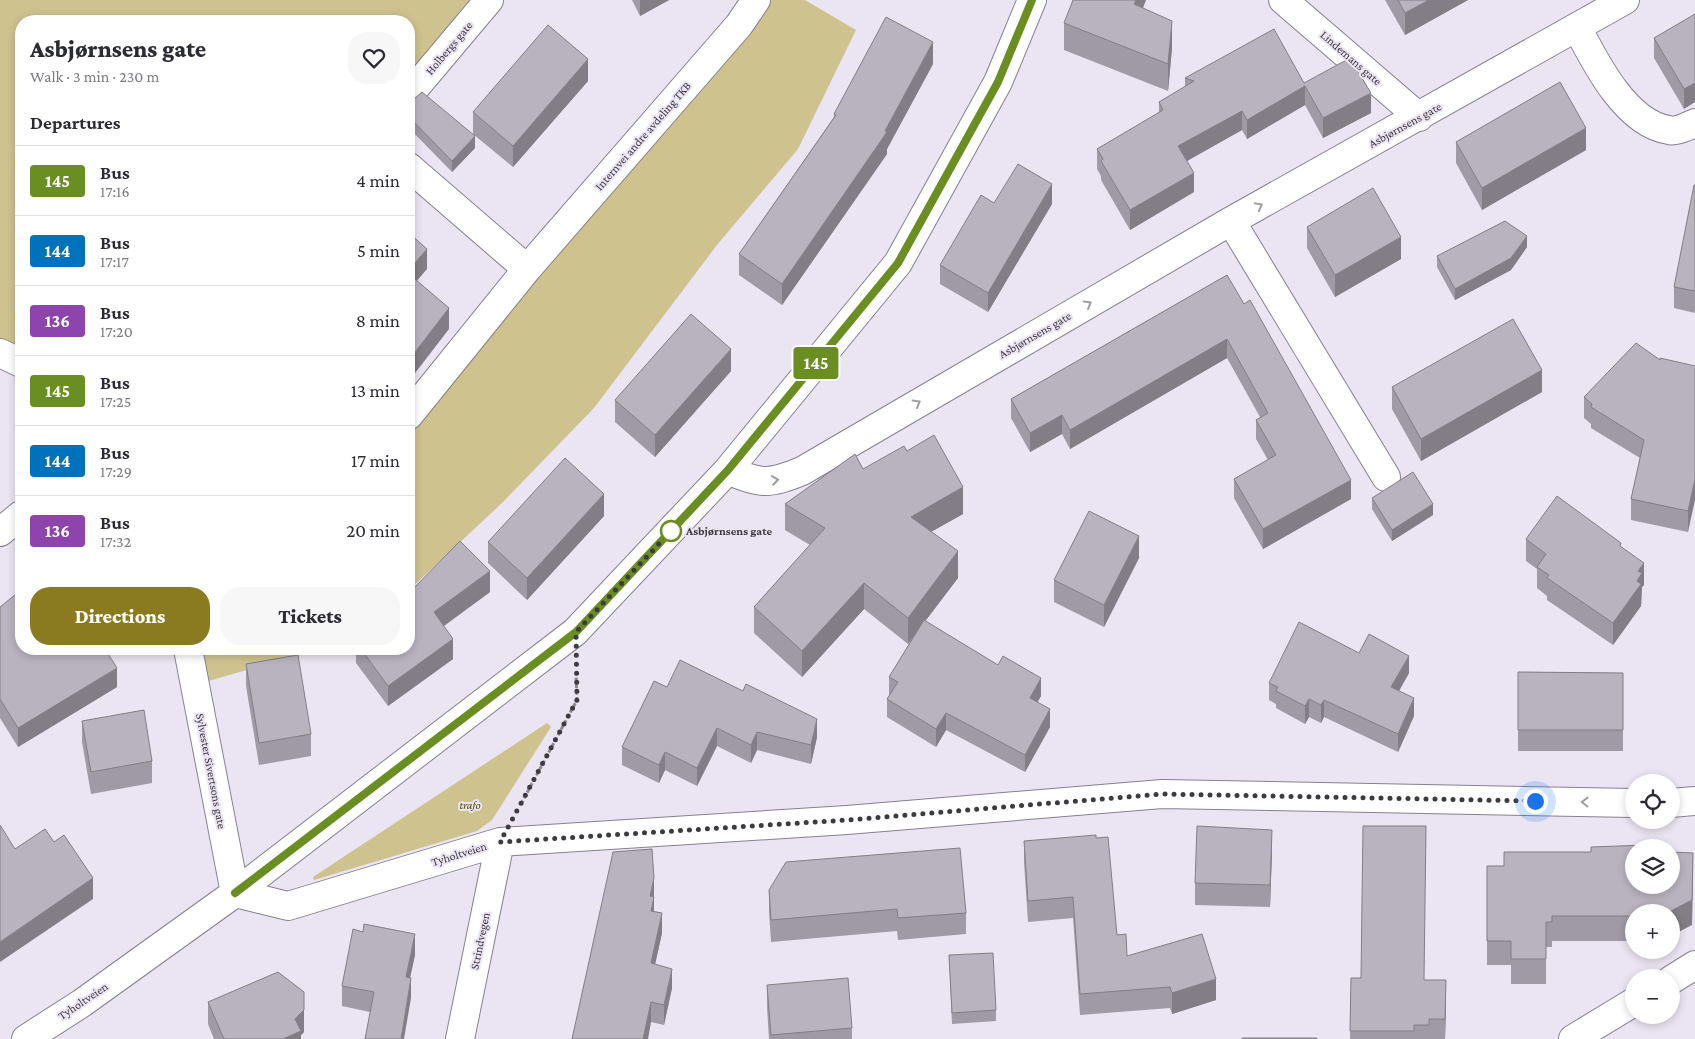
<!DOCTYPE html>
<meta charset="utf-8">
<style>
:root{--surface:#fff;--page:#f7f7f7;--text:#2b2b33;--muted:#7c7c81;--line:#e1e1e2;--accent:#8b7b20}
body{margin:0;font-family:"Crimson Pro",serif;background:var(--page);color:var(--text);height:100vh;display:flex;flex-direction:column;font-size:19px;white-space:nowrap}
*{box-sizing:border-box;margin:0}
p{font-size:16px;color:var(--muted)}
.icon{flex:none;width:28px;height:28px;fill:none;stroke:currentColor;stroke-width:2;stroke-linecap:round;stroke-linejoin:round}
.map{position:relative;flex:1;overflow:hidden}
.drawer{position:absolute;left:15px;top:15px;width:400px;height:640px;display:flex;flex-direction:column;background:var(--surface);border-radius:20px;box-shadow:0 2px 8px #0003}
.drawer>*{flex:none}
.badge{padding:0 10px;border-radius:4px;font-size:18px;line-height:32px}
.buttons{position:absolute;left:1625px;top:774px;display:grid;gap:10px}
.buttons a{display:grid;place-items:center;width:55px;height:55px;border-radius:50%;background:var(--surface);box-shadow:0 2px 8px #0003;font-size:25px}
.you{position:absolute;width:25px;height:25px;margin:-12px;border:4px solid #fff;border-radius:50%;background:#1a73e8;box-shadow:0 0 0 8px #1a73e833}
.map>.badge{position:absolute;translate:-50% -50%;box-shadow:0 0 0 2px #fff}
h2{padding:0 15px;font-size:19px;line-height:45px}
.round{display:grid;place-items:center;flex:none;width:52px;height:52px;border-radius:20px;background:var(--page)}
.summary{display:flex;align-items:center;justify-content:space-between;height:85px;padding:0 15px}
h1{font-size:24px;font-weight:800;line-height:38px}
.action{display:flex;gap:10px;margin-top:auto;padding:10px 15px}
.action a{flex:1;height:58px;border-radius:20px;background:var(--accent);color:#fff;font-size:20px;font-weight:800;line-height:58px;text-align:center}
.action a+a{background:var(--page);color:var(--text)}
ul{padding:0;list-style:none}
li{display:flex;align-items:center;gap:15px;height:70px;padding:0 15px;border-top:1px solid var(--line)}
li div{flex:1}
li b{display:block;font-size:19px}
li em{font-style:normal}
li .badge{min-width:55px;font-weight:700;text-align:center}
.map>svg:first-child{display:block}
.green{fill:#cec38f}
.lines{fill:none;stroke-linecap:round;stroke-linejoin:round}
.minor-casing{stroke:#87818e;stroke-width:30}
.path{stroke:#8d8892;stroke-width:3;stroke-dasharray:4 2.5;stroke-linecap:butt}
.minor{stroke:#fff;stroke-width:28}
.wall{fill:#9f9aa5}
.shaded-wall{fill:#827d86}
.building{fill:#b9b3c0;stroke:#827d86}
.oneway{stroke:#9e9ca0}
.line-casing{stroke:#fff;stroke-width:11}
.line{stroke:#6b8e23;stroke-width:8}
.walk{stroke:#3d3a40;stroke-width:5;stroke-dasharray:0 9}
.stop-dot{fill:#fff;stroke:#6b8e23;stroke-width:2.5}
.labels{text-anchor:middle;stroke-width:4;stroke-linejoin:round;paint-order:stroke}
.street-label{font-size:12px;fill:#3d3a40;stroke:#ebe4f2}
.stop-label{font-size:12px;font-weight:bold;fill:#3d3a40;stroke:#ebe4f2;text-anchor:start}
.park-label{font-size:12px;font-style:italic;fill:#584b00;stroke:#ebe4f2}
</style>
<div class="map">
<svg width="1695" height="1039" viewBox="0 0 1695 1039">
<rect width="100%" height="100%" fill="#ebe4f2"/>
<path class="green" d="M0,0H489L409,95V21H21V363L0,353Z
M756,0H805L856,30L798,149L717,245L594,408L503,502L409,590V415Z
M188,649H318L195,685Z
M547,723L551,727L492,820L477,831L314,880L313,877Z"/>
<g class="lines">
<g class="minor-casing">
<path id="minor" d="M1283,0L1419,117
M1577,27C1595,62 1626,124 1669,130C1676,132 1688,126 1695,123
M409,95L489,0
M409,167L527,269
M1231,221L1386,477
M0,353L21,363
M409,415L527,269L739,25L756,0
M728,470C761,485 770,484 802,471L1231,221L1625,0
M0,532L21,515
M188,649L235,893
M1671,803L1695,801
M235,893L288,906L500,842L847,820L1162,794L1634,803
M1671,980L1695,965
M26,1039L82,1003L235,893L575,632L728,470L898,263L998,82L1032,0
M460,1039L500,842
M1573,1039L1634,1002"/>
</g>
<path class="path" d="M521,804L577,700L576,675"/>
<use href="#minor" class="minor"/>
</g>
<path class="wall" d="M632,0H669L640,16Z
M1385,0H1468L1405,35Z
M1143,8L1172,48L1168,91L1064,50V23Z
M1695,14L1684,109L1654,58V38Z
M933,64L887,149V154L782,305L739,275V254L834,117V114Z
M1185,78L1304,83L1371,113L1323,138L1305,105L1247,139L1242,130L1187,161L1194,192L1130,230L1101,180V176L1097,169V149L1159,113V102L1185,87Z
M588,81L513,167L473,134V112Z
M409,99L475,148L452,172L409,128Z
M1456,142L1586,150L1482,210L1456,163Z
M1695,185V313L1674,308V287Z
M1052,204L988,312L940,284V265Z
M1307,227L1401,259L1335,297L1307,248Z
M1527,247L1511,270L1455,300L1437,267V256Z
M1227,275L1351,499L1263,549L1234,498V479L1268,460L1256,439V420L1260,417L1227,358L1070,449L1062,434L1030,452L1011,418V399Z
M1660,360L1695,366L1688,532L1631,520V499L1640,458L1591,428V424L1584,418V397Z
M731,371L655,457L615,422V400Z
M1392,387L1542,392L1421,461L1392,409Z
M907,451L963,514L931,532L958,578L925,621L1041,696L1037,702L1050,727L1025,772L946,730L936,747L887,717V699L890,695H889V677L914,636L908,644L864,609L802,677L754,633V607L810,545L785,530V504Z
M1372,498L1433,515L1392,541L1372,509Z
M604,516L527,600L488,563V542Z
M1526,539L1621,547L1644,585L1642,587L1641,606L1613,645L1547,600V596L1537,588V569L1526,561Z
M1139,558L1104,627L1054,602V580Z
M490,592L444,626L453,659L388,706L356,663V649H409V593Z
M0,607L117,687L18,747L0,718Z
M1359,653L1409,673L1399,691L1414,716L1398,752L1324,717L1321,723L1309,717L1305,724L1276,708V704L1269,700V683Z
M246,664L311,734V756L259,765L246,686Z
M1518,672L1623,673V751H1518Z
M667,687L817,737L811,764L757,750L751,763L717,746L697,786L665,770L659,783L622,765V747Z
M82,721L152,761V783L91,794L82,742Z
M1024,841L1117,935L1127,956L1216,1000L1172,1014L1170,1008L1080,1015L1073,918L1028,922L1024,862Z
M1634,848L1693,878L1692,925L1671,912H1634V941H1552V947H1546V984H1511V965H1487V866H1504L1591,852Z
M1272,851L1270,907L1195,905V883Z
M769,890L966,913V934L898,940L897,931L771,942L769,912Z
M654,898V912L662,933L655,964L672,988L664,1025L651,1022L572,1039Z
M415,955L410,977L411,998L370,1012L342,1006V986Z
M949,955L996,1010V1021L952,1024Z
M1351,978L1425,980L1446,1007L1445,1039H1350Z
M767,985L852,1028V1039H769L767,1007Z
M208,1002L304,1032L301,1035V1039H214L208,1024Z"/>
<path class="shaded-wall" d="M640,0H669L640,16Z
M1136,0H1146L1134,32V4Z
M1429,0H1468L1405,35V13Z
M1172,21V48L1168,91V64Z
M933,42V64L887,149V154L782,305V284L885,131Z
M588,59V81L513,167V146Z
M1695,83V102L1684,109V89Z
M1305,86V105L1247,139V120Z
M1371,93V113L1323,138V118Z
M1242,111V130L1178,166V146Z
M1586,128V150L1482,210V188Z
M475,136V148L452,172V161Z
M1194,173V192L1130,230V210Z
M1052,184V204L988,312V293Z
M1527,236V247L1511,270L1455,300V289Z
M1401,237V259L1335,297V275Z
M427,249V269L409,290V270Z
M449,308V329L409,381V360Z
M1227,339V358L1070,449V430Z
M731,349V371L655,457V435Z
M1542,370V392L1421,461V439Z
M1062,415V434L1030,452V433Z
M1695,479V500L1688,532V511Z
M1351,480V499L1263,549V529Z
M963,487V514L911,543V517Z
M604,494V516L527,600V578Z
M1433,504V515L1392,541V530Z
M1139,536V558L1104,627V605Z
M958,551V578L908,644V618Z
M1644,563V585L1642,587L1641,606L1613,645V623L1638,571Z
M490,571V592L434,633V612Z
M864,583V609L802,677V651Z
M453,639V659L388,706V686Z
M1409,656V673L1391,705V687Z
M117,668V687L18,747V728Z
M1041,678V696L1030,716V698Z
M1414,698V716L1398,752V734Z
M1309,699V717L1305,724V706Z
M1324,700V717L1321,723V705Z
M1050,709V727L1025,772V755Z
M946,713V730L936,747V729Z
M817,719V737L811,764V745Z
M717,728V746L697,786V768Z
M757,732V750L751,763V745Z
M665,752V770L659,783V765Z
M1272,830V851L1270,907V885Z
M1693,853L1692,925L1671,936V912H1669Z
M93,878V899L0,962V942Z
M654,878V917L651,931L650,896Z
M662,913V933L651,983V963Z
M415,934V955L406,997V977Z
M672,969V988L664,1025V1005Z
M411,978V998L404,1039H401Z
M1216,979V1000L1172,1014V993Z
M1446,980V1007L1445,1039V1019Z
M651,1002V1022L648,1039H643Z
M304,1010V1032L301,1035V1039H283L295,1019Z"/>
<path class="building" d="M1073,0H1136L1134,4L1172,21L1168,64L1064,23Z
M1398,0H1429L1405,13Z
M1695,14V83L1684,89L1654,38Z
M886,17L933,42L885,131L887,132L782,284L739,254L836,115L834,114Z
M548,25L588,59L513,146L473,112Z
M1274,29L1304,83L1350,58L1371,93L1323,118L1305,86L1247,120L1242,111L1178,146L1194,173L1130,210L1101,161L1103,159L1097,149L1163,110L1159,102L1194,81L1185,78Z
M1560,82L1586,128L1482,188L1456,142Z
M422,92L475,136L452,161L409,117V99H414Z
M1018,164L1052,184L988,293L940,265L981,195L994,203Z
M1694,185H1695V291L1674,287Z
M1373,188L1401,237L1335,275L1307,227Z
M1505,221L1527,236L1511,258L1455,289L1437,256Z
M409,233L427,249L409,270Z
M409,274L449,308L409,360Z
M1227,275L1244,304L1250,300L1351,480L1263,529L1234,479L1276,455L1256,420L1268,413L1227,339L1070,430L1062,415L1030,433L1011,399Z
M691,314L731,349L655,435L615,400Z
M1513,319L1542,370L1421,439L1392,387Z
M1636,343L1660,360V358L1695,366V479L1688,511L1631,499L1644,440L1591,407L1592,404L1584,397Z
M934,435L963,487L911,517L958,551L908,618L864,583L802,651L754,607L825,528L785,504L855,454L863,469L904,446L907,451Z
M565,458L604,494L527,578L488,542Z
M1413,472L1433,504L1392,530L1372,498Z
M1557,496L1621,543L1620,546L1644,563L1638,571L1642,573L1637,581L1641,584L1613,623L1547,578L1549,575L1537,567L1546,554L1526,539Z
M1089,511L1139,536L1104,605L1054,580Z
M460,541L490,571L434,612L453,639L388,686L361,649H409V605L414,601L409,595V593Z
M21,590V649H105L117,668L18,728L0,699V607Z
M924,620L998,665L1003,656L1041,678L1030,698L1050,709L1025,755L946,713L936,729L887,699L898,682L889,677Z
M1299,622L1359,653L1369,634L1409,656L1391,687L1414,698L1398,734L1324,700L1321,705L1309,699L1305,706L1276,691L1278,687L1269,683Z
M298,655L311,734L259,743L246,664Z
M680,660L743,691L746,684L817,719L811,745L757,732L751,745L717,728L697,768L665,752L659,765L622,747L654,681L667,687Z
M1518,672L1623,673V730H1518Z
M144,710L152,761L91,772L82,721Z
M0,825L15,849L45,829L54,842L64,835L93,878L0,942Z
M1197,826L1272,830L1270,885L1195,883Z
M1363,826H1426L1424,980H1446L1445,1019H1429V1025H1414V1031H1350L1351,978H1361Z
M1096,835V838L1108,837L1117,935L1126,934L1127,956L1202,934L1216,979L1172,993L1170,987L1080,994L1073,897L1028,901L1024,841Z
M1646,845V848H1634V885H1671V852L1693,853L1692,900L1669,912H1634V916H1552V922H1546V959H1511V941H1487V866H1504V852H1591V847Z
M960,848L966,913L898,918L897,909L771,920L769,890L786,862Z
M652,849L654,878L650,896L654,897L651,911L662,913L651,963L672,969L664,1005L651,1002L643,1039H572L613,852Z
M364,924L415,934L406,977L411,978L401,1039H365L374,992L342,986L353,929L363,932Z
M993,953L996,1010L952,1013L949,955Z
M278,972L304,992V1010L295,1019L301,1031L283,1039H224L208,1002Z
M848,978L852,1028L771,1035L767,985Z
M1242,1038H1317V1039H1242Z"/>
<defs><path id="oneway-chevron" d="M-2-3.5L2.5 0L-2 3.5" fill="none" stroke-width="1.6" stroke-linecap="round" stroke-linejoin="round" transform="scale(1.25)"/></defs>
<g class="oneway">
<use href="#oneway-chevron" transform="translate(1259 206) rotate(-29)"/>
<use href="#oneway-chevron" transform="translate(1088 304) rotate(-30)"/>
<use href="#oneway-chevron" transform="translate(917 403) rotate(-30)"/>
<use href="#oneway-chevron" transform="translate(775 480) rotate(-9)"/>
<use href="#oneway-chevron" transform="translate(1585 802) rotate(-179)"/>
</g>
<g class="lines">
<g class="line-casing">
<path id="line" d="M235,893L576,632L728,470L898,263L998,82L1032,0"/>
</g>
<use href="#line" class="line"/>
<path class="walk" d="M671,531L576,632L577,700L500,842L847,820L1162,794L1535,801"/>
</g>
<circle class="stop-dot" cx="671" cy="531" r="10"/>
<g class="labels">
<g class="street-label">
<text transform="translate(449 48) rotate(-50)" y="4">Holbergs gate</text>
<text transform="translate(1351 58) rotate(41)" y="4">Lindemans gate</text>
<text transform="translate(1405 125) rotate(-29)" y="4">Asbjørnsens gate</text>
<text transform="translate(643 136) rotate(-49)" y="4">Internvei andre avdeling TKB</text>
<text transform="translate(1035 335) rotate(-30)" y="4">Asbjørnsens gate</text>
<text transform="translate(211 771) rotate(79)" y="4">Sylvester Sivertsons gate</text>
<text transform="translate(459 854) rotate(-17)" y="4">Tyholtveien</text>
<text transform="translate(480 941) rotate(-78)" y="4">Strindvegen</text>
<text transform="translate(83 1001) rotate(-34)" y="4">Tyholtveien</text>
</g>
<g class="stop-label">
<text x="686" y="535">Asbjørnsens gate</text>
</g>
<g class="park-label">
<text x="470" y="809">trafo</text>
</g>
</g>
</svg>
<div class="buttons">
<a><svg class="icon" aria-label="locate" viewBox="0 0 24 24"><circle cx="12" cy="12" r="6"/><path d="M12 2v4M12 18v4M2 12h4M18 12h4"/></svg></a>
<a><svg class="icon" aria-label="layers" viewBox="0 0 24 24"><path d="M12 4l9 5-9 5-9-5zM3 14l9 5 9-5"/></svg></a>
<a>+</a>
<a>−</a>
</div>
<div class="you" style="left:1535px;top:801px"></div>
<b class="badge" style="left:816px;top:363px;background:#6b8e23;color:#fff">145</b>
<section class="drawer">
<div class="summary"><div><h1>Asbjørnsens gate</h1><p>Walk · 3 min · 230 m</p></div><a class="round"><svg class="icon" aria-label="heart" viewBox="0 0 24 24"><path d="M12 20l-8-8c-3-5 5-10 8-4 3-6 11-1 8 4z"/></svg></a></div>
<h2>Departures</h2>
<ul>
<li><span class="badge" style="background:#6b8e23;color:#fff">145</span><div><b>Bus</b><p>17:16</p></div><em>4 min</em></li>
<li><span class="badge" style="background:#0072bc;color:#fff">144</span><div><b>Bus</b><p>17:17</p></div><em>5 min</em></li>
<li><span class="badge" style="background:#8e44ad;color:#fff">136</span><div><b>Bus</b><p>17:20</p></div><em>8 min</em></li>
<li><span class="badge" style="background:#6b8e23;color:#fff">145</span><div><b>Bus</b><p>17:25</p></div><em>13 min</em></li>
<li><span class="badge" style="background:#0072bc;color:#fff">144</span><div><b>Bus</b><p>17:29</p></div><em>17 min</em></li>
<li><span class="badge" style="background:#8e44ad;color:#fff">136</span><div><b>Bus</b><p>17:32</p></div><em>20 min</em></li>
</ul>
<div class="action"><a>Directions</a><a>Tickets</a></div>
</section>
</div>
